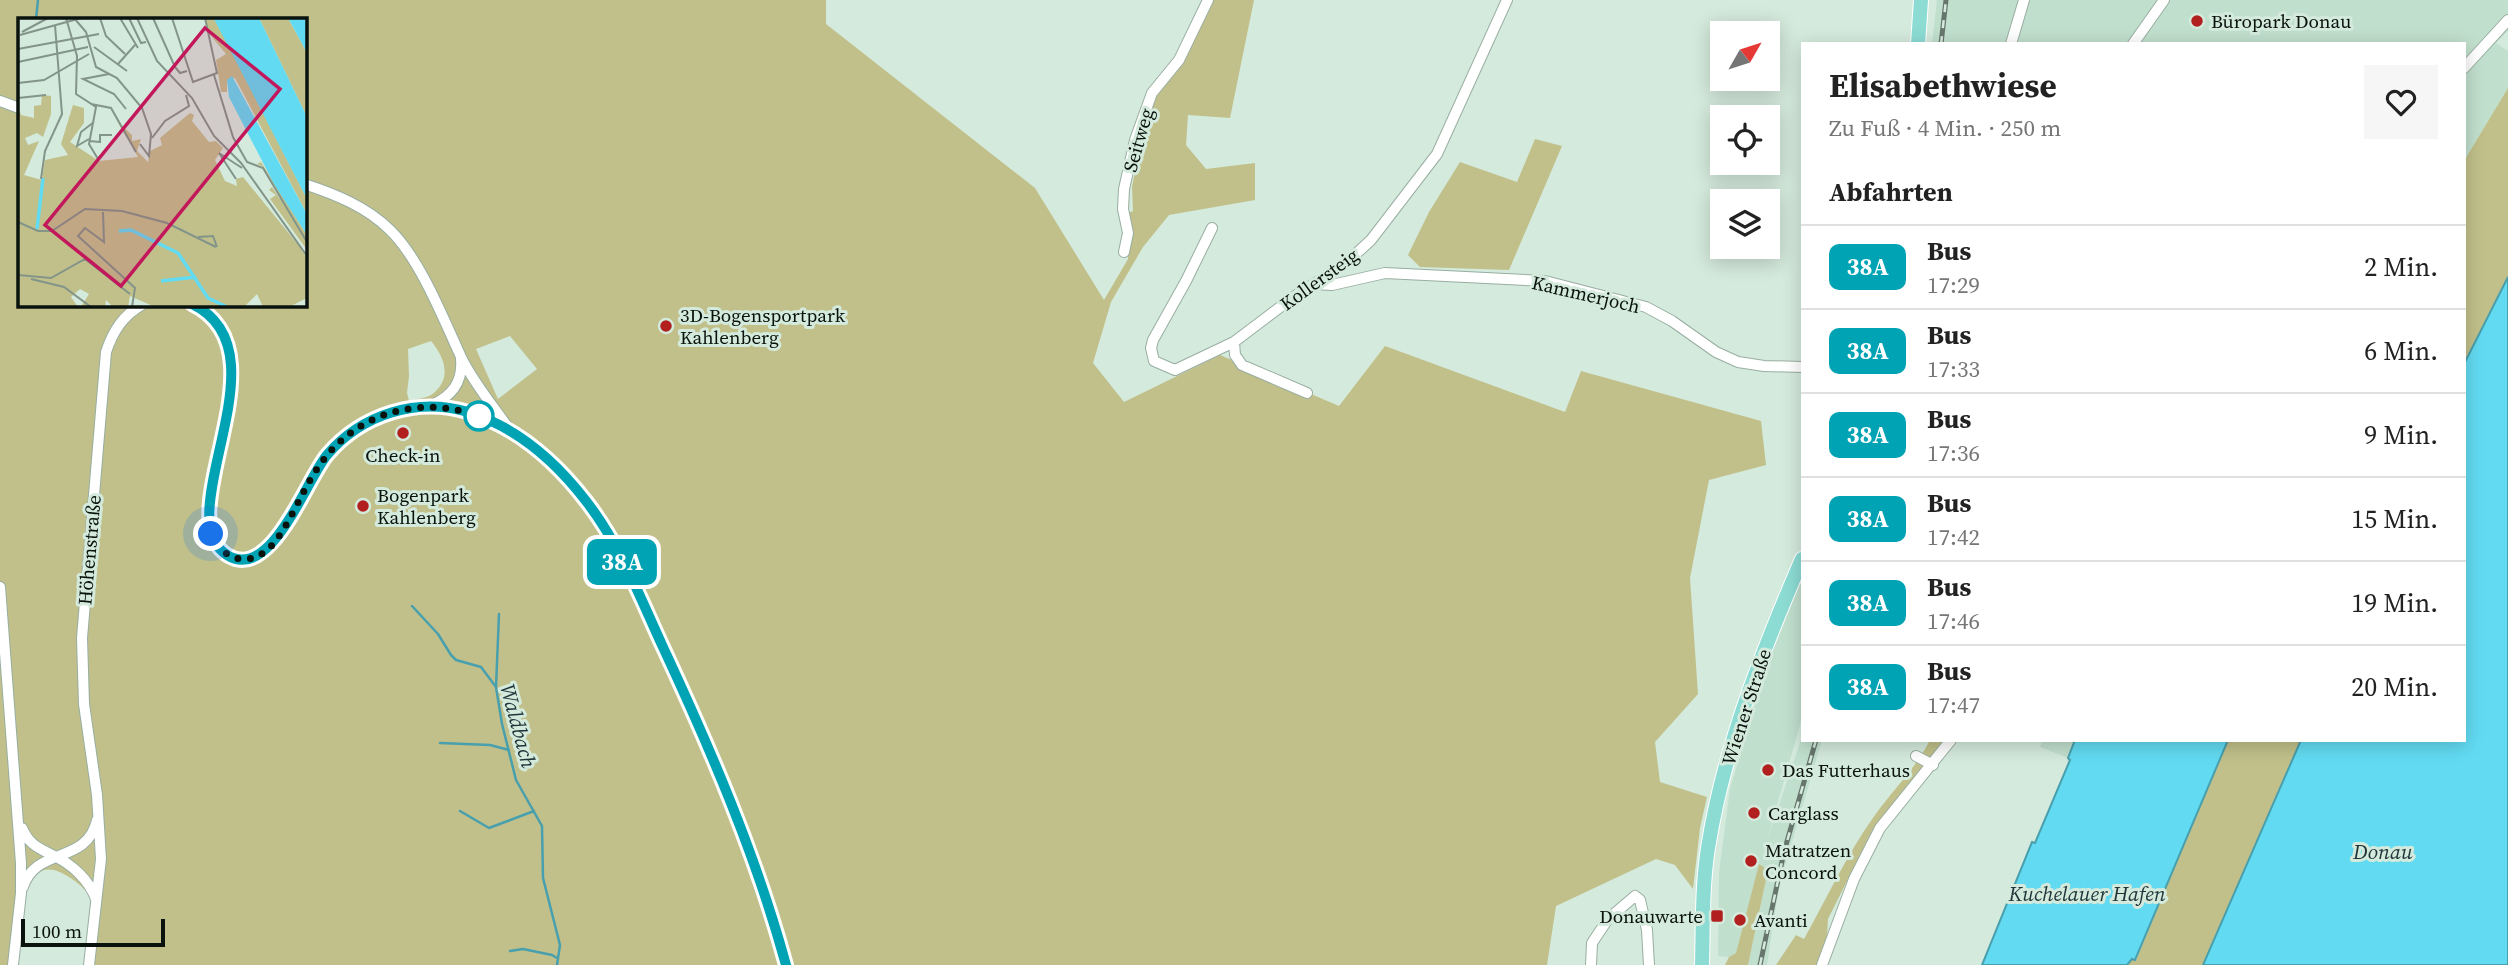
<!DOCTYPE html>
<html lang="de">
<meta charset="utf-8">
<style>
:root{--surface:#fff;--page:#f6f6f6;--text:#222;--muted:#767676;--line:#e0e0e0}
body{margin:0;font-family:"Source Serif 4",serif;background:var(--page);color:var(--text);height:100vh;display:flex;flex-direction:column;font-size:26px;white-space:nowrap}
*{box-sizing:border-box;margin:0}
p{font-size:23px;color:var(--muted)}
.icon{flex:none;width:38px;height:38px;fill:none;stroke:currentColor;stroke-width:2;stroke-linecap:round;stroke-linejoin:round}
.map{position:relative;flex:1;overflow:hidden}
.drawer{position:absolute;left:1801px;top:42px;width:665px;height:700px;display:flex;flex-direction:column;background:var(--surface);border-radius:0px;box-shadow:0 4px 18px #0003}
.drawer>*{flex:none}
.badge{padding:0 14px;border-radius:10px;font-size:24px;line-height:46px}
.needle{width:46px;rotate:51deg}
.fabs{position:absolute;left:1710px;top:21px;display:grid;gap:14px}
.fabs a{display:grid;place-items:center;width:70px;height:70px;border-radius:0px;background:var(--surface);box-shadow:0 4px 18px #0003;font-size:35px}
.scale{position:absolute;left:21px;bottom:18px;width:144px;box-sizing:border-box;padding-left:7px;border:4px solid #0a120d;border-top:0;font-size:19px;line-height:24px;white-space:nowrap;color:#0a120d;-webkit-text-stroke:5px #d4eadc;paint-order:stroke}
.you{position:absolute;width:35px;height:35px;margin:-18px;border:5px solid #fff;border-radius:50%;background:#1a73e8;box-shadow:0 0 0 10px #1a73e833}
.map>.badge{position:absolute;translate:-50% -50%;box-shadow:0 0 0 4px #fff}
h2{padding:0 28px;font-size:26px;line-height:63px}
.round{display:grid;place-items:center;flex:none;width:74px;height:74px;border-radius:0px;background:var(--page)}
.overview{display:flex;align-items:center;justify-content:space-between;height:119px;padding:0 28px}
h1{font-size:33px;font-weight:700;line-height:52px}
ul{padding:0;list-style:none}
li{display:flex;align-items:center;gap:21px;height:84px;padding:0 28px;border-top:2px solid var(--line)}
li div{flex:1}
li b{display:block;font-size:26px}
li em{font-style:normal}
li .badge{min-width:77px;font-weight:700;text-align:center}
.map>svg:first-child{display:block}
.built{fill:#c1dfcd}
.green{fill:#c1c08a;fill-rule:evenodd}
.water{fill:#62dbf2;stroke:#489fad;stroke-width:2}
.lines{fill:none;stroke-linecap:round;stroke-linejoin:round}
.stream{stroke:#489fad;stroke-width:2.5}
.minor-casing{stroke:#98aea1;stroke-width:12}
.major-casing{stroke:#fff;stroke-width:16}
.minor{stroke:#fff;stroke-width:10}
.major{stroke:#8cdcd4;stroke-width:14}
.rail-casing{stroke:#67766d;stroke-width:5}
.rail{stroke:#d4eadc;stroke-width:2.5;stroke-dasharray:8;stroke-linecap:butt}
.line-casing{stroke:#fff;stroke-width:16}
.line{stroke:#00a3b4;stroke-width:10}
.walk{stroke:#0a120d;stroke-width:7;stroke-dasharray:0 12.6}
.poi-dot{fill:#b1201e;stroke:#d4eadc;stroke-width:2.5}
.stop-dot{fill:#fff;stroke:#00a3b4;stroke-width:3.5}
.labels{text-anchor:middle;stroke-width:6;stroke-linejoin:round;paint-order:stroke}
.poi-label{font-size:19px;fill:#0a120d;stroke:#d4eadc;text-anchor:start}
.street-label{font-size:19px;fill:#0a120d;stroke:#d4eadc}
.water-label{font-size:21px;font-style:italic;fill:#1e3438;stroke:#d4eadc}
.inset-river{fill:none;stroke:#62dbf2;stroke-width:3.5}
.inset-road{fill:none;stroke:#839489;stroke-width:2}
.view{fill:#c2185b;fill-opacity:0.15;stroke:#c2185b;stroke-width:3.5}
.inset-edge{fill:none;stroke:#0a120d;stroke-width:3.5}
</style>
<div class="map">
<svg width="2508" height="965" viewBox="0 0 2508 965">
<rect width="100%" height="100%" fill="#d4eadc"/>
<path class="built" d="M1937,0H2508V31L2496,43L2508,51V88L2464,161V44H1932Z
M1799,583L1802,585V718L1767,840L1802,737V740H1822L1779,886L1767,965H1748L1768,870L1759,865L1736,953L1729,957L1718,956L1719,872L1730,789L1769,658Z
M2043,740H2075L2068,758L2040,747Z"/>
<path class="green" d="M0,0H826V24L1035,188L1104,300L1128,259V213L1133,211L1132,187L1149,96L1175,65L1207,0H1254L1230,118L1188,115L1186,145L1206,169L1255,163V200L1169,215L1143,247L1111,302L1093,363L1124,402L1220,355L1339,406L1385,346L1565,412L1581,371L1761,421L1766,465L1709,480L1690,578L1698,694L1655,742L1660,782L1707,797L1700,828L1693,889L1675,865L1656,859L1556,906L1547,965H86C88,948 95,920 92,904C90,893 81,885 72,879C50,864 36,866 25,891L12,965H0ZM19,19H304V304H19ZM510,336L537,369L498,399L476,349ZM431,341C445,358 453,379 431,395C426,398 416,399 409,401L407,393L409,376L408,349Z
M2508,88V277L2464,364V161Z
M1535,139L1562,146L1509,270L1420,267L1408,255L1429,212L1460,162L1517,182Z
M1930,740H1944L1873,829L1828,919L1827,936L1817,965H1776L1796,935L1804,939C1827,898 1847,854 1875,815C1893,790 1916,768 1930,740Z
M2228,740H2301L2203,965H2127L2132,959L2136,960Z
M1759,864L1768,870L1748,965H1725L1729,957L1736,953Z"/>
<path class="water" d="M2508,277V965H2203L2301,740H2464V364Z
M2075,740H2228L2135,960L2132,959L2127,965H1982L2032,842L2035,843L2070,760L2068,758Z"/>
<g class="lines">
<path class="stream" d="M36,19L38,0
M412,606L438,634L451,655L456,660L481,667L496,687L502,724L516,780L542,826L543,878L560,945L557,965
M496,687L499,614
M440,743L490,745L509,750
M460,811L489,828L534,811
M510,951L523,949L552,955L557,958"/>
<g class="minor-casing">
<path id="minor" d="M2011,44L2024,0
M2133,44L2164,0
M2464,68L2508,20
M0,101L19,108
M304,184C335,194 367,207 390,230C420,259 443,318 461,357C473,382 493,406 509,429
M1212,228L1186,281L1153,340L1151,348L1154,361L1175,370L1234,342L1295,296L1345,264L1371,240L1437,154L1507,0
M1124,252L1128,233L1123,209L1124,189L1135,140L1152,93L1179,60L1208,0
M1314,284L1332,285L1385,273L1545,281L1646,307L1672,321L1716,352L1738,362L1764,366L1802,367
M192,304C290,351 166,516 227,555C272,583 305,480 327,455C362,415 418,397 468,412C516,427 556,462 586,501C617,542 638,593 660,639C709,744 755,853 786,965
M1234,342L1235,355L1242,365L1307,393
M432,405C452,396 463,382 461,359
M0,587L21,863V893L13,965
M1916,756L1933,765
M22,828C29,845 39,848 54,856C72,864 89,880 96,899
M23,887C36,846 87,865 97,820
M89,965L101,859L97,795L84,704L82,638L106,352C113,331 123,315 143,304
M1591,965L1592,943L1608,919L1635,896L1640,900L1647,930L1649,965
M1822,965L1854,879L1880,828L1951,740"/>
</g>
<g class="major-casing">
<path id="major" d="M1918,44L1921,0
M1702,965C1703,926 1702,886 1708,848C1724,747 1762,652 1802,559"/>
</g>
<use href="#minor" class="minor"/>
<use href="#major" class="major"/>
<g class="rail-casing">
<path id="rail" d="M1941,44L1946,0
M1760,965L1784,852L1816,740"/>
</g>
<use href="#rail" class="rail"/>
</g>
<g class="lines">
<g class="line-casing">
<path id="line" d="M192,304C290,351 166,516 227,555C271,583 306,480 327,455C362,414 417,397 468,412C516,427 556,462 586,501C619,543 640,597 662,645C710,748 756,855 786,965"/>
</g>
<use href="#line" class="line"/>
<path class="walk" d="M211,534C221,558 246,568 267,550C285,535 301,493 315,472C351,414 416,394 479,416"/>
</g>
<g class="poi-dot">
<circle cx="2197" cy="21" r="7"/>
<circle cx="666" cy="326" r="7"/>
<circle cx="403" cy="433" r="7"/>
<circle cx="363" cy="506" r="7"/>
<circle cx="1768" cy="770" r="7"/>
<circle cx="1754" cy="813" r="7"/>
<circle cx="1751" cy="861" r="7"/>
<rect x="1710" y="909" width="14" height="14" rx="3.5"/>
<circle cx="1740" cy="920" r="7"/>
</g>
<circle class="stop-dot" cx="479" cy="416" r="14"/>
<g class="labels">
<g class="poi-label">
<text x="2211" y="28">Büropark Donau</text>
<text x="680" y="322">3D-Bogensportpark<tspan x="680" dy="22">Kahlenberg</tspan></text>
<text x="403" y="462" text-anchor="middle">Check-in</text>
<text x="377" y="502">Bogenpark<tspan x="377" dy="22">Kahlenberg</tspan></text>
<text x="1782" y="777">Das Futterhaus</text>
<text x="1768" y="820">Carglass</text>
<text x="1765" y="857">Matratzen<tspan x="1765" dy="22">Concord</tspan></text>
<text x="1703" y="923" text-anchor="end">Donauwarte</text>
<text x="1754" y="927">Avanti</text>
</g>
<g class="street-label">
<text transform="translate(1138 140) rotate(-74)" y="7">Seitweg</text>
<text transform="translate(1319 279) rotate(-36)" y="7">Kollersteig</text>
<text transform="translate(1586 294) rotate(13)" y="7">Kammerjoch</text>
<text transform="translate(89 550) rotate(-85)" y="7">Höhenstraße</text>
<text transform="translate(1746 707) rotate(-72)" y="7">Wiener Straße</text>
</g>
<g class="water-label">
<text transform="translate(518 726) rotate(75)" y="7">Waldbach</text>
<text x="2383" y="859">Donau</text>
<text x="2087" y="901">Kuchelauer Hafen</text>
</g>
</g>
<g transform="translate(18 18)">
<rect width="289" height="289" fill="#d4eadc"/>
<path d="M188,0H197L289,181V196L217,60L209,62V74H203L198,42L208,36L189,13ZM241,0H270L289,35V99ZM24,77L33,78V96L25,119L19,115L7,120L10,127L21,123L6,157L24,162L27,142L50,137L43,126L55,87L66,90V105L52,124L81,143L120,139L99,103L114,117V123L123,121L119,133L130,144L132,133L144,127L142,120L172,95L176,97L174,103L191,124L198,123L205,130L197,142L207,163L219,168L218,161L225,159L282,229L289,241V280L271,289H245L239,276L227,288L137,289L112,278L110,289H95L88,282L87,289H63L71,276L62,271L53,279L60,289H0V89L3,97L16,100V88L23,87ZM238,136L289,217V232L252,181L258,177L251,172L254,169L264,184L244,148L239,146L243,144Z" fill="#c1c08a"/>
<path d="M241,0L289,99V181L196,1ZM270,0H289V35L274,7ZM214,58L289,196V217L256,166L211,79L209,62Z" fill="#62dbf2"/>
<path class="inset-river" d="M19,211L25,160M101,213L113,212L160,235L190,280L209,289M143,263L178,259"/>
<path class="inset-road" d="M48,0L59,38L58,76L78,89L71,126L80,141M56,0L68,14L78,49L99,60L124,90L133,116L131,138L122,126M82,0L88,18L107,36M102,0L120,30M111,0L123,25L128,24M119,0L139,43L174,80L196,118L223,145L289,238M135,0L157,49L162,55L169,53M154,0L175,64L199,55L187,0M4,14L30,0M2,17L63,0M76,29L109,53M0,31L81,16M0,44L70,29M100,46L117,27M91,56L65,61L96,76L108,91M196,57L215,119L229,144L245,150L289,224M0,65L26,62L71,36M0,80L28,77M73,86L93,90L118,134M134,120L147,103L171,88L168,77M71,121L59,128L63,114L76,104M71,123L82,124V117H94M23,161L27,133L44,96L37,7M218,161L201,135L224,150M85,194L86,224L67,210L60,218L117,270L114,289M0,204L20,213H34L67,191L104,193L149,205L198,229M180,219L195,218L199,229M0,257L33,260L67,241L112,276M13,261L46,269L73,289"/>
<path class="view" d="M187,10L262,71L103,268L27,207Z"/>
<rect width="289" height="289" class="inset-edge"/>
</g>
</svg>
<div class="fabs">
<a><svg class="needle" viewBox="-14 -14 28 28"><path d="M0-13l5 13h-10z" fill="#e53935"/><path d="M0 13l5-13h-10z" fill="#767676"/></svg></a>
<a><svg class="icon" aria-label="locate" viewBox="0 0 24 24"><circle cx="12" cy="12" r="6"/><path d="M12 2v4M12 18v4M2 12h4M18 12h4"/></svg></a>
<a><svg class="icon" aria-label="layers" viewBox="0 0 24 24"><path d="M12 4l9 5-9 5-9-5zM3 14l9 5 9-5"/></svg></a>
</div>
<div class="scale">100 m</div>
<div class="you" style="left:211px;top:534px"></div>
<b class="badge" style="left:622px;top:562px;background:#00a3b4;color:#fff">38A</b>
<section class="drawer">
<div class="overview"><div><h1>Elisabethwiese</h1><p>Zu Fuß · 4 Min. · 250 m</p></div><a class="round"><svg class="icon" aria-label="heart" viewBox="0 0 24 24"><path d="M12 20l-8-8c-3-5 5-10 8-4 3-6 11-1 8 4z"/></svg></a></div>
<h2>Abfahrten</h2>
<ul>
<li><span class="badge" style="background:#00a3b4;color:#fff">38A</span><div><b>Bus</b><p>17:29</p></div><em>2 Min.</em></li>
<li><span class="badge" style="background:#00a3b4;color:#fff">38A</span><div><b>Bus</b><p>17:33</p></div><em>6 Min.</em></li>
<li><span class="badge" style="background:#00a3b4;color:#fff">38A</span><div><b>Bus</b><p>17:36</p></div><em>9 Min.</em></li>
<li><span class="badge" style="background:#00a3b4;color:#fff">38A</span><div><b>Bus</b><p>17:42</p></div><em>15 Min.</em></li>
<li><span class="badge" style="background:#00a3b4;color:#fff">38A</span><div><b>Bus</b><p>17:46</p></div><em>19 Min.</em></li>
<li><span class="badge" style="background:#00a3b4;color:#fff">38A</span><div><b>Bus</b><p>17:47</p></div><em>20 Min.</em></li>
</ul>
</section>
</div>
